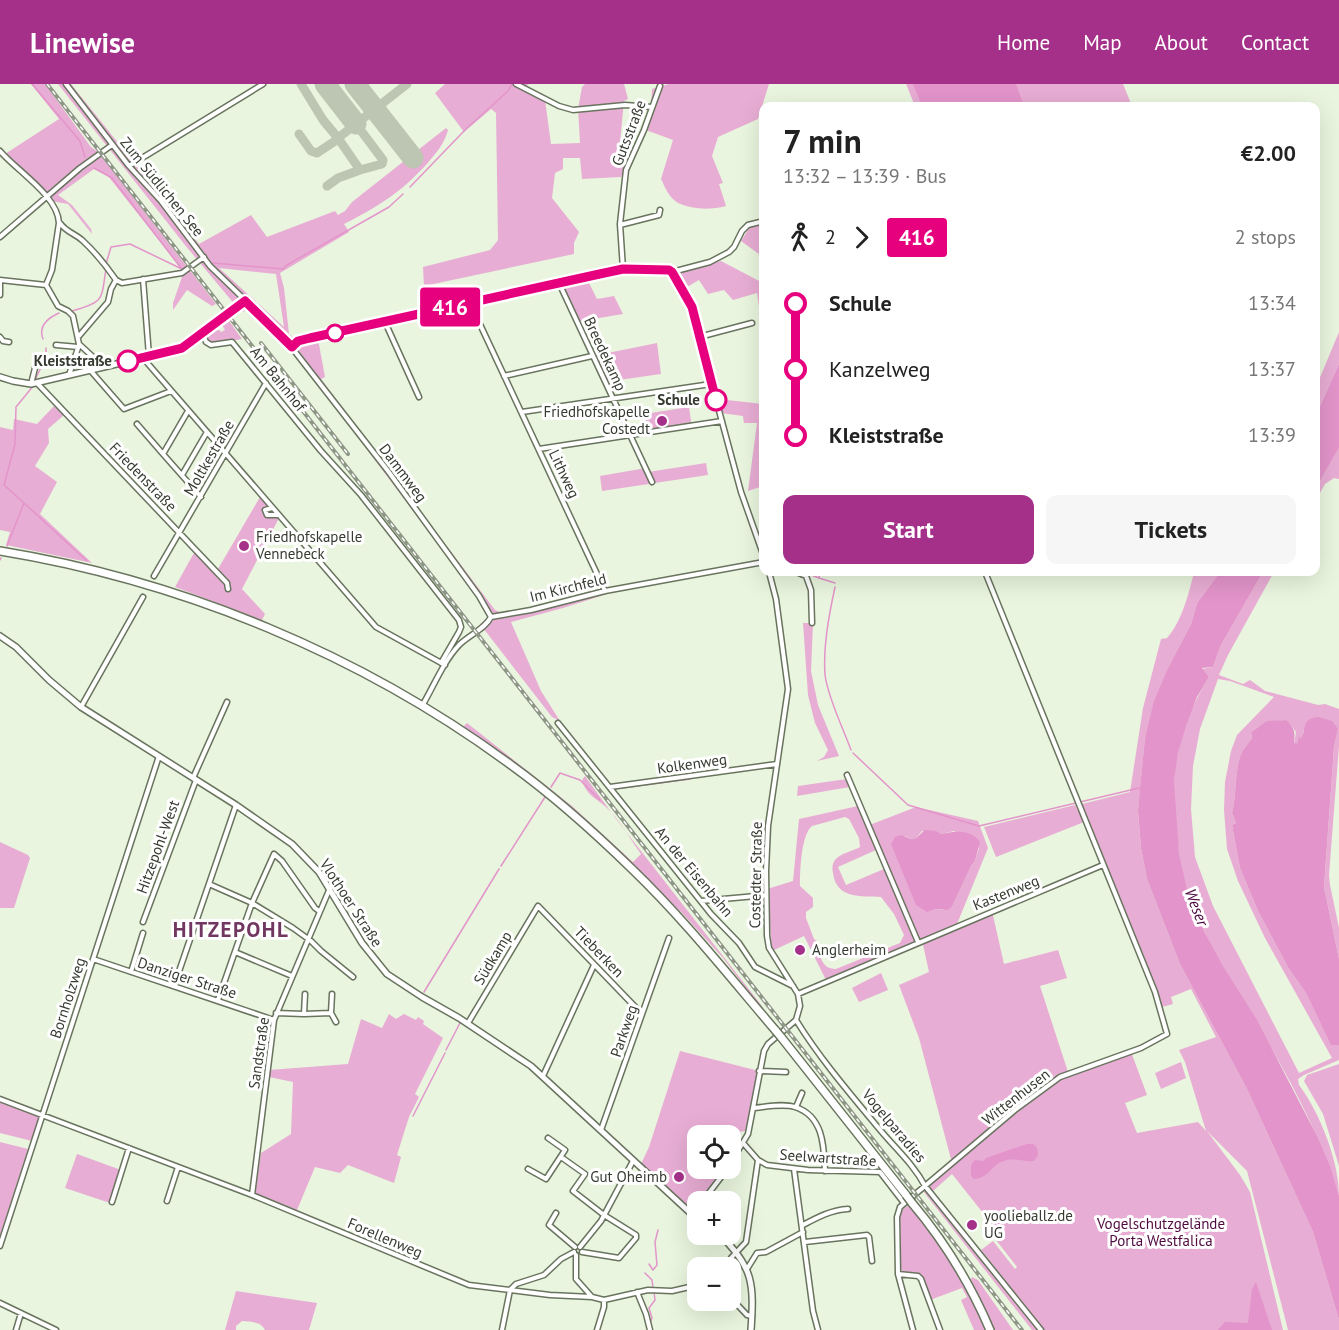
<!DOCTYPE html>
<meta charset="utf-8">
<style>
:root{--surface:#fff;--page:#f6f6f6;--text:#222;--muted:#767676;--accent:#a53089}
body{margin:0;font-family:"PT Sans",sans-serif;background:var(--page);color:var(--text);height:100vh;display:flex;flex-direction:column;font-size:22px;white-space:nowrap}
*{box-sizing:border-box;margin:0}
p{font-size:20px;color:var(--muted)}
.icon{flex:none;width:33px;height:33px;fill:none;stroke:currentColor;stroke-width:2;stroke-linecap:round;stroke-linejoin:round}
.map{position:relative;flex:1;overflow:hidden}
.sheet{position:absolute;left:759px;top:18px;width:561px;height:474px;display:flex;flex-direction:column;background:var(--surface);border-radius:12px;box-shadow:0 6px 24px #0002}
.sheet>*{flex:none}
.badge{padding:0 12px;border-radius:4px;font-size:21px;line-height:39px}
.buttons{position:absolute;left:687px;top:1041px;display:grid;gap:12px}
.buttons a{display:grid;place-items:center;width:54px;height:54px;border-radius:12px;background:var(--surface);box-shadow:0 6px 24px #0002;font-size:30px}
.map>.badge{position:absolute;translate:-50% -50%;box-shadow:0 0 0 3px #fff}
.legs{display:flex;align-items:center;gap:9px;height:66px;padding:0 24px;font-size:20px}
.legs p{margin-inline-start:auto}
.overview{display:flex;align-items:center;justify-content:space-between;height:102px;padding:0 24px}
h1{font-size:33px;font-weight:800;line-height:45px}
.cta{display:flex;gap:12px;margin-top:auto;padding:12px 24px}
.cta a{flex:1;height:69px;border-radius:12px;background:var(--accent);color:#fff;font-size:24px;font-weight:800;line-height:69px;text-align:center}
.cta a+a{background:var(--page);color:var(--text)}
ul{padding:0 24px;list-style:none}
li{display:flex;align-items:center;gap:21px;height:66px;font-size:22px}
li i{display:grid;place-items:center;width:9px;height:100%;margin:0 8px;background:currentColor}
li i::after{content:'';width:15px;height:15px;margin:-8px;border:4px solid;border-radius:50%;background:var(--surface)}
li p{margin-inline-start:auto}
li:first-child i{background:linear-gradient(#0000 50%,currentColor 0)}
li:last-child i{background:linear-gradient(currentColor 50%,#0000 0)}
header{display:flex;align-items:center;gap:36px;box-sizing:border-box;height:84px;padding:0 30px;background:var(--accent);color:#fff}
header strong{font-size:28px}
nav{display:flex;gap:33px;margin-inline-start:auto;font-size:21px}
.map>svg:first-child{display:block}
.green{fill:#e8add4;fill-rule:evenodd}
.water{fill:#e394ca}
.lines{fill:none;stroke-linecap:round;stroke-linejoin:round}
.stream{stroke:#e394ca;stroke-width:1.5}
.taxiway{stroke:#bcc6b2;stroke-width:9}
.runway{stroke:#bcc6b2;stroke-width:21}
.street-casing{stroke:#69745f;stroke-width:7}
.secondary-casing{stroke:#69745f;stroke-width:8}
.primary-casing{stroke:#69745f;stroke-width:10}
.street{stroke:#fff;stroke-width:4}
.secondary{stroke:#fff;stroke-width:5}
.primary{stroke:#fff;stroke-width:7}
.rail-casing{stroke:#8e9686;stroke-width:4}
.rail{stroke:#fff;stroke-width:1.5;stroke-dasharray:4.5;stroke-linecap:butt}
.primary-bridge-casing{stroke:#69745f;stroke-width:10;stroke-linecap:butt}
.primary-bridge{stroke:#fff;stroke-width:7}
.line-1-casing{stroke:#fff;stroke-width:14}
.line-1{stroke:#e6007e;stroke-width:9}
.stop-1-dot{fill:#fff;stroke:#e6007e;stroke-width:3}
.poi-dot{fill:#a53089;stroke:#fff;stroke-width:2}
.labels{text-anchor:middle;stroke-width:6;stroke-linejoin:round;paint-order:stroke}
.street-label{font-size:15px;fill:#363b31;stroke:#fff}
.stop-label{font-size:15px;font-weight:bold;fill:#363b31;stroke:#fff;text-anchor:end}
.poi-label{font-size:15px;fill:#363b31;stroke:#fff;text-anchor:start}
.park-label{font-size:15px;fill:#500a40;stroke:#fff}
.water-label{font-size:16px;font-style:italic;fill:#4b053c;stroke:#fff}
.district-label{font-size:21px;font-weight:bold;letter-spacing:1.5px;fill:#723761;stroke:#fff}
</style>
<header>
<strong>Linewise</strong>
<nav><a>Home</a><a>Map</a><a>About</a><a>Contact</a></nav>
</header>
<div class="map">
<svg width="1339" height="1246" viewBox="0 0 1339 1246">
<rect width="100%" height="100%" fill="#e9f5de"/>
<path class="green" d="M31,0H45L91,63L98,68L216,220L212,222L187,206L173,226V219L183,190L180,183L108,92L94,85L58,111L72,121L91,145L92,150L68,120L51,117L5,70L59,35Z
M58,0H71L199,160L251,131L267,153L335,127L338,131L345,127L352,118L446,44L448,46C444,61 436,69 426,81C400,109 379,122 344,140L349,148L280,189L284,204L289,250L293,253L287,260L318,255L325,293L321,295L495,526L500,528L509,527L562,516L598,506L601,504V500L607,510L563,524L511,538L541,607L560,637L552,633L480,540L487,535V529L461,491L294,268L251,226L241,228L185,161ZM219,184L276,190L284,243Z
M445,0H529L524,4L545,16L551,60L580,59L578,25L582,3L585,0H624L628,15L624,17L619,69H632L621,93L582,95L580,74H563V85L555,89L552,114L579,148L574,159V170L424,202L423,183L490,166L498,156L496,29L491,25L464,48L435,9Z
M669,0H769L758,35L718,53L712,72L723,99L719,100L726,122C711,126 693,126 678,119C669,114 665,103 661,95L673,56L643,45L651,22L652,5Z
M906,0H1123L1132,22H915Z
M763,139V173L741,157L750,143Z
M721,177L763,199V226L760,229L757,209L733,216L724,206L708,210L699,196L687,203L679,188Z
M586,193L597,215L614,212L623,230L575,238L557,200Z
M227,234L242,255L211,261L206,258L205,251L216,243L221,248L225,246L221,239Z
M1339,248V280L1316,331V303Z
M657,259L661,290L605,298L593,272Z
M718,315L763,320V402L748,407L757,339H744L743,332L721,329Z
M54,322L64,331L48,345L49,359L35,382L57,398L40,430L92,479L6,461L10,448L0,446V343L13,346L14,335L37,340Z
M689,323L692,343L648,348L644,330Z
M1339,364V395L1334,394L1325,400L1316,416V404Z
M706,379L708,391L602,407L600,392L646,384L648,388Z
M260,413L279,434L242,505L265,530L262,536L175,503L195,467L230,502V498L218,485Z
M1194,488H1220L1197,519L1191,540L1169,582L1145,654L1138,727L1141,764L1147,795L1180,880L1247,1005L1313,1148L1339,1236V1246H1288L1247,1087L1207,1047L1240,1091L1250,1108L1283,1246H1044L981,1166L993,1157L1015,1185L1017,1183L996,1156L995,1144L952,1090L933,1107C970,1152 1002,1200 1038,1246H1032L923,1107L952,1079L919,954L899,901L929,888L922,856L826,896L804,852L772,867L767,805L793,797L799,735L858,722L867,742L916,723L978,737L988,764L957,840L992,827L1004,880L1058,866L1067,894L1040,902L1068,988L1130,965L1147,1011L1125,1019L1137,1049L1198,1038L1206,1047L1185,978L1179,966L1216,953L1191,905L1171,913L1173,920L1162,923L1082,720L1130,708L1143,624L1161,555L1167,554C1182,537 1189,509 1194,488ZM845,733L849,735L859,754L860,763C853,767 841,769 835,776C832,780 832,785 833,789C836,815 861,812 881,813L894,830L904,851L900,859L836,885C820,885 820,870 817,857L814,855L806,834V828L813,823V814L800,802C800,787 801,751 812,742ZM922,747L941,750L954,747L979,764L975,777L971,782L952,823L943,826L935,825L905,752L911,755L916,754ZM876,766L884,785L846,801L838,783Z
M1263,488H1274L1228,571L1219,591L1243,600L1250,596L1265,607L1318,621L1325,620L1339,625V662L1329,791L1330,801L1339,844V875L1324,803L1334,663L1338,645L1304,646L1302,653H1299L1297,661L1294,660L1296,648L1287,636C1276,635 1259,641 1251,648L1252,654C1249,658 1246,662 1243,666C1234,683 1237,711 1232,729L1236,739L1232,741L1240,784L1258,827L1289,885L1306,909L1331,960L1339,961V976L1304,991L1298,995L1299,1001C1320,1029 1339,1077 1339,1112C1319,1046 1285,987 1250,928C1228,891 1204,853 1189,812C1182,794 1179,773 1177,754C1175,735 1172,714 1174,695C1177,660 1190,623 1209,593L1202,585L1213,583L1221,561ZM1218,595L1230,597L1274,613L1237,651L1231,667L1225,698L1224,726L1227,765L1238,797L1265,854L1332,974L1299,989L1213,822L1195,773L1191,725L1193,682L1200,645Z
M803,539H813L811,587L818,621L839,672L817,677L824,673L828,666L815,639L808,611Z
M467,639L572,722L633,778L641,770C630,755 620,736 606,723C596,714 586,711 582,696L585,692L616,735L762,922L758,920L723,874L682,829L631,781L463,643Z
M847,695L850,703L797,712L798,702Z
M1075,721L1084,738L996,773L984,743Z
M0,758L28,771L30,774L14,824H0Z
M881,889L888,906L859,918L852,904Z
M389,930L396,935L404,930L416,936L418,933L424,937L423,940L443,954L415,1010L419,1013L409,1033L397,1071L401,1073L394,1099L348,1081L340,1089L315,1083L297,1126L255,1109L261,1069L291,1050L293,998L269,993V986L348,980L361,935L382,944Z
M680,967L759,987L745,1047L718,1051L698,1052V1084L725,1085L691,1126L641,1080L649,1063Z
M1181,978L1186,994L1161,1005L1155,989Z
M1339,980V1082L1323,1030L1304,997L1307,991Z
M0,1017L38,1032L40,1034L32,1057L0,1049Z
M0,1058L28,1065L0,1152Z
M77,1070L121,1086L110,1119L65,1104Z
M910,1120C941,1162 965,1198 986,1246H974L961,1216L967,1213L962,1204L930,1216L921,1190L903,1189L901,1185L900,1132L902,1126Z
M972,1193L978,1196L1013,1246H993L971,1195Z
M236,1207L317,1219L309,1246H265C260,1237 252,1238 242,1237L236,1242V1246H225Z"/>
<path class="water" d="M913,0H1016L1024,22H922Z
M1339,280V364L1316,404V331Z
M1220,488H1263L1221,561L1213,583L1202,584L1209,593L1197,613L1186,642L1178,669L1174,697L1179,770L1188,810L1204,847L1223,882L1257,936L1317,1052L1330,1082L1339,1112V1236L1313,1148L1247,1005L1180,880L1147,795L1141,764L1138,727L1140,704L1145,654L1154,617L1169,582L1191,540L1197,519Z
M1318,633L1332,637L1338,645L1334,663L1324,803L1339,875V961H1331L1306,909L1289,885L1258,827L1240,784L1232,741L1236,739L1232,729C1237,711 1234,682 1243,666C1246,662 1249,658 1252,654L1251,648L1267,637L1287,636C1295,646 1295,647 1294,659L1297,660L1299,652L1301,654C1308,643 1300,636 1318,633Z
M925,746L936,747L941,750C954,747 971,745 980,758L975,777L971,782L952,823L947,826L935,825L927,828L916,821L891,760L895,753L901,751L911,755L916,754Z
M1027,1060H1033L1037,1064L1038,1071L1034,1077C1024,1078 1014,1073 1004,1077C992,1080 988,1095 974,1095L971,1092V1081L975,1076L984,1077L986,1074Z
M1256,1198L1272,1246H1218L1225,1238L1248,1239L1252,1205Z"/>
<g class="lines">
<path class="stream" d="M32,0L80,57L85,73
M94,84L112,94L181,184
M410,103L465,46L508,7L512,0
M213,179L283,185L287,181L389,123L403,110
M106,180L111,163L130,160L184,186
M72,227C105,218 101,216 106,185
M43,255C38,242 48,234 59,229
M35,296L46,273V264
M762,406L764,417
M24,419L87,477
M7,462L24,419L4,401L15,360L16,323L34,301
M0,476L1,474
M804,488L819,494
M820,488L819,494L835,499
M835,503C829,531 823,562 825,591C828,614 843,644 851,666
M853,669L908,721L979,742L1139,704
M551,703L560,689L580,696L600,716
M614,705L690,695
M501,782L545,713
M424,908L499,785
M446,966L460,939
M413,1032L445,969
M649,1180L653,1186L657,1181L655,1158L658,1146
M645,1189L652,1196L653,1204
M650,1239L652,1234L649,1224L655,1216L654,1208"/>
<path class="taxiway" d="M301,0L323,36L338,54L407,0
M299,50L311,67L317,69L338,55
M338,54L360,86L382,80L383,76L356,40
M327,102L338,94L360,86"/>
<path class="runway" d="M325,0L356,40
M355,0L413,74"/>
<g class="street-casing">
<path id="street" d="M66,0L129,82L161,117L210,182L280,250L296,269L388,387L479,512L491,533
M516,0L559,22L573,26L625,21L652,23
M0,67C17,87 58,112 59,139L52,186L46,201L0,196
M129,82L263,0
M60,139C66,148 74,149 82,156C94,167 107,183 116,196L122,199L182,189L204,173
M620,141L659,131L660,126
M0,153L80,84L112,61
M623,185L620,140L626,86L644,46L660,2
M672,188L691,223L741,408L764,473
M143,195L149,272
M559,199L652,398
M46,201L58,222L68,227L73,232L79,260L104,283
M0,211V196
M470,219L605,507
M385,238L419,313
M203,250L206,258L211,261L232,258L321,367L361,411L459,536L461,543L459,548L441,579
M79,252L108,218L111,205L116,196
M0,253L3,257L9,258
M699,253L752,239
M56,261L78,263
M292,263L305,255L595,191L623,185L672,188L710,178L729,168L734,163L742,147L748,141L764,137
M143,274L376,543L445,581
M90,286L124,325L171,307
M69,291L79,261
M504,292L592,272
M37,299L227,499L228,505
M31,300L37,276
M188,327L163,370L201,413
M522,328L711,300
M137,340L163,370
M539,365L722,337
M182,391L207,348
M272,424L265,426L267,431H279
M796,488L806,492L811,506L812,539
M154,492L266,299
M491,533L531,526L605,507L764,478
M422,622C434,602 443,578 459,561C469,551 485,545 491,533
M81,623L143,513
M558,639L711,830L739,859L755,883L793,902
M847,691L918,858
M193,694L227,618
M610,703L777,680
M209,800L252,819L293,844L311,857L321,867L353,893
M701,817L766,811
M143,838L196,696
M235,868L292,892
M93,875L274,936
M131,888L143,849
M174,902L236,721
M798,910L1103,781
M218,916L252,819L274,770L282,777L315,824L319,827
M276,929L304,930L305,910
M331,929L336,938
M304,930L331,929L332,910
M796,936C820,975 852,1012 881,1047C897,1066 914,1081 925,1102L1041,1246
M468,939L538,822L642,930
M759,987L786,988
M543,992L594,881
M0,1015L252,1111L469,1201L550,1211L592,1213L604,1216L648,1206L672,1207L698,1201
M796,1023L802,1009
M753,1024C765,1023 783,1019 795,1023C824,1032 824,1064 825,1087
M601,1046L669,854
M744,1060L758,1076L767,1081L808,1086L880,1088L904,1119
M561,1073L585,1090L573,1107L604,1131L636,1151V1154L619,1174L582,1168
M730,1080L748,1050L764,967L768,960L796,936L800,922L798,910L769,864L767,852L766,787L768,742L788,605L776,515L769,488
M528,1085L546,1095L565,1066L548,1054
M794,1085L813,1227L818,1246
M252,1111L274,936L330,804
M167,1117L178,1083
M112,1118L129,1064
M702,1118L728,1084
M556,1129L549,1141L575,1163
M691,1131L698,1123
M803,1141C818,1133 831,1126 848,1125
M805,1158L867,1151L869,1153L872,1177
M0,1162L159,672
M580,1163L601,1137L633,1077
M576,1171V1195L592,1213
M728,1184L731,1174L746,1158L758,1076
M747,1185L757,1169L766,1168L803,1148
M898,1190L918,1192L921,1195L940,1246
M637,1208L646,1230L650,1246
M730,1213L747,1231L752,1232
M0,1219L56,1246
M16,1246L21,1229
M502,1246L510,1206L516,1200L544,1191L561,1175L574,1168
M597,1246L604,1223V1216
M913,1246L898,1190L897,1133L900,1123L1015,1026L1060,993L1141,964L1167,950L1155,908L985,488"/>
</g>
<g class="secondary-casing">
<path id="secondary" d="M0,293L13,297L31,300L172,267L188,260L245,217
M0,552L16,563L49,596L81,623L236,721L292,760L319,788L362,859L387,890L422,913L459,934L531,982L698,1136
M719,1150C754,1183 754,1201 751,1246"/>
</g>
<g class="primary-casing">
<path id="primary" d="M0,467C183,497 362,571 511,681C554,712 594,748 632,785C684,835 729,892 776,947
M781,953L906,1111
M912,1119C945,1158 970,1199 990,1246"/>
</g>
<use href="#street" class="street"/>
<use href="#secondary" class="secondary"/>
<use href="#primary" class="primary"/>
<g class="rail-casing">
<path id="rail" d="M47,0L1022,1246
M261,259L348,370"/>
</g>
<use href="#rail" class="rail"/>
<g class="primary-bridge-casing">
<path id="primary-bridge" d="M776,947L781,953
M906,1111L912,1119"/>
</g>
<use href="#primary-bridge" class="primary-bridge"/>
</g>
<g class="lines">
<g class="line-1-casing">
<path id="line-1" d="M128,277L182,264L245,217L292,263L298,257L310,254L595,191L623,185L669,186L672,188L692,223L716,316"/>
</g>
<use href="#line-1" class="line-1"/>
</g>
<g class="stop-1-dot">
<circle cx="335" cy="249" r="8"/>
<circle cx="128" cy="277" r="10"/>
<circle cx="716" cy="316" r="10"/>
</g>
<g class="poi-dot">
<circle cx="662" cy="337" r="6"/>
<circle cx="244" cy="462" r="6"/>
<circle cx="800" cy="866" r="6"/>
<circle cx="679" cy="1093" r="6"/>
<circle cx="972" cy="1141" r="6"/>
</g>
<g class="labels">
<g class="street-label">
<text transform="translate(629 49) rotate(-69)" y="5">Gutsstraße</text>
<text transform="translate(162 103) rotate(51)" y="5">Zum Südlichen See</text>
<text transform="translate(605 270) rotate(65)" y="5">Breedekamp</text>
<text transform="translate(278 295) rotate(51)" y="5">Am Bahnhof</text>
<text transform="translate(209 374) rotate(-60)" y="5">Moltkestraße</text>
<text transform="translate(403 389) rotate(53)" y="5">Dammweg</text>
<text transform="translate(564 390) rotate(65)" y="5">Lithweg</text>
<text transform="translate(143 393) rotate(46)" y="5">Friedenstraße</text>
<text transform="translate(568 504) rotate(-14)" y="5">Im Kirchfeld</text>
<text transform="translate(692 680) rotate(-8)" y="5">Kolkenweg</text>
<text transform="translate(158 763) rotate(-70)" y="5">Hitzepohl-West</text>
<text transform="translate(694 788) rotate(50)" y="5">An der Eisenbahn</text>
<text transform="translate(756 791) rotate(-89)" y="5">Costedter Straße</text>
<text transform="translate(1006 809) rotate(-22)" y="5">Kastenweg</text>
<text transform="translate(351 819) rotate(57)" y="5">Vlothoer Straße</text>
<text transform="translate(599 868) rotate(46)" y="5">Tieberken</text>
<text transform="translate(493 874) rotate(-59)" y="5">Südkamp</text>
<text transform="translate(187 894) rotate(18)" y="5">Danziger Straße</text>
<text transform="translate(68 914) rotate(-72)" y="5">Bornholzweg</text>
<text transform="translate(624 947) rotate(-71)" y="5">Parkweg</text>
<text transform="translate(259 969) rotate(-82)" y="5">Sandstraße</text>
<text transform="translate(1016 1013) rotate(-38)" y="5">Wittenhusen</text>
<text transform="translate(894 1042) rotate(50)" y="5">Vogelparadies</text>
<text transform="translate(828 1074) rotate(4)" y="5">Seelwartstraße</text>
<text transform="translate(385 1154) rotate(23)" y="5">Forellenweg</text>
</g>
<g class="stop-label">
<text x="112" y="282">Kleiststraße</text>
<text x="700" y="321">Schule</text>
</g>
<g class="poi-label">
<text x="650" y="333" text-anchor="end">Friedhofskapelle<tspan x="650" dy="17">Costedt</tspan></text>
<text x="256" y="458">Friedhofskapelle<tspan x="256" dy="17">Vennebeck</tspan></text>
<text x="812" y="871">Anglerheim</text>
<text x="667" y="1098" text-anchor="end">Gut Oheimb</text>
<text x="984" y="1137">yoolieballz.de<tspan x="984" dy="17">UG</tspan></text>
</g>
<g class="park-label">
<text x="1161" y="1145">Vogelschutzgelände<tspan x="1161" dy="17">Porta Westfalica</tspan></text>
</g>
<g class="water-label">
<text transform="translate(1197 823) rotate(69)" y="6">Weser</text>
</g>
<g class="district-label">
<text x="231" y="853">HITZEPOHL</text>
</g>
</g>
</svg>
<div class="buttons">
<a><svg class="icon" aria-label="locate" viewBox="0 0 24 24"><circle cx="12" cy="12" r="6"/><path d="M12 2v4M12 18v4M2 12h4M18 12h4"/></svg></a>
<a>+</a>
<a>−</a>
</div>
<b class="badge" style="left:450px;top:223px;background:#e6007e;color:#fff">416</b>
<section class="sheet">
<div class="overview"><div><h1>7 min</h1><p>13:32 – 13:39 · Bus</p></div><b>€2.00</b></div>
<div class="legs"><svg class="icon" aria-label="walk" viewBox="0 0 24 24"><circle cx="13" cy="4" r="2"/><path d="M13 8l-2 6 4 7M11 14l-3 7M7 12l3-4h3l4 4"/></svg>2<svg class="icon" aria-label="forward" viewBox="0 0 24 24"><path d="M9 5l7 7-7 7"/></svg><b class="badge" style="background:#e6007e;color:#fff">416</b><p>2 stops</p></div>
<ul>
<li><i style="color:#e6007e"></i><b>Schule</b><p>13:34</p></li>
<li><i style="color:#e6007e"></i><span>Kanzelweg</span><p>13:37</p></li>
<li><i style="color:#e6007e"></i><b>Kleiststraße</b><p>13:39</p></li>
</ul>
<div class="cta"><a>Start</a><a>Tickets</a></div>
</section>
</div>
